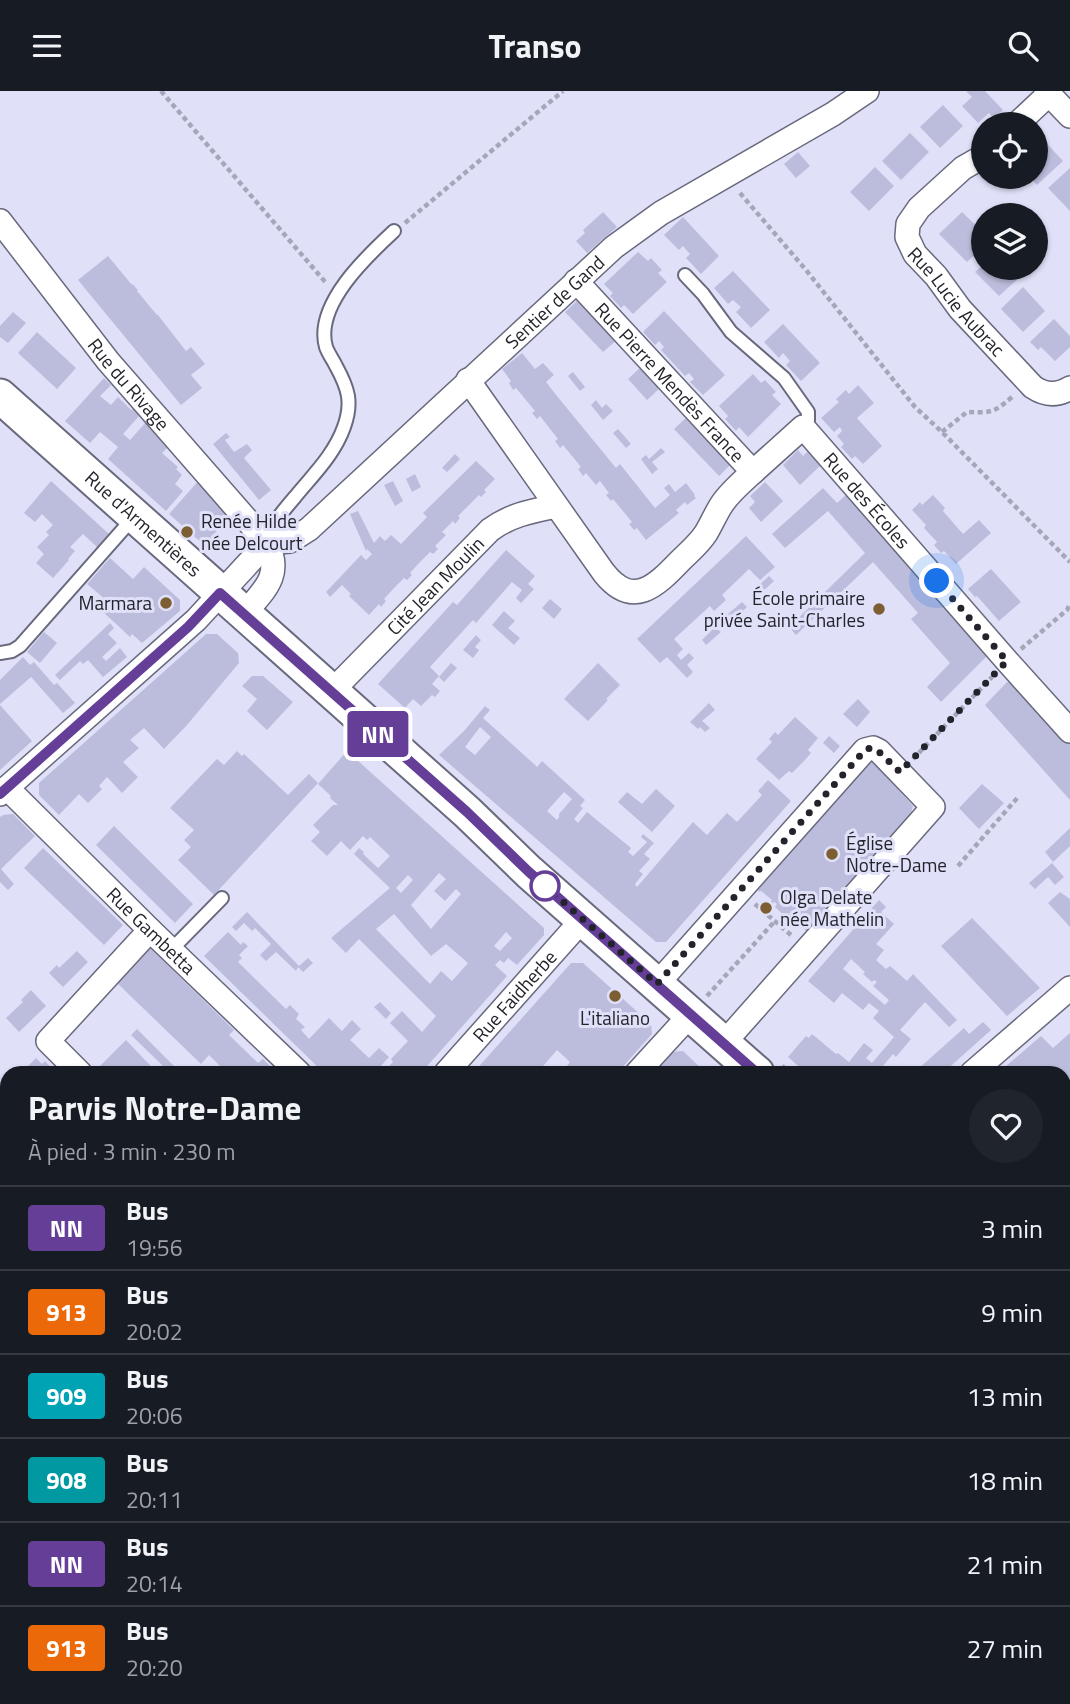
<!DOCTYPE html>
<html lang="fr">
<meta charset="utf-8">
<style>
:root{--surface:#171b24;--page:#20242c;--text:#f1f3f6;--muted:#9ea1a6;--line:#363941}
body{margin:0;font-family:"Titillium Web",sans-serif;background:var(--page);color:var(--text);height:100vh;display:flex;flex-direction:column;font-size:26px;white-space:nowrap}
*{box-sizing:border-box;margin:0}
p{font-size:23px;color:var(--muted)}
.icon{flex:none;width:38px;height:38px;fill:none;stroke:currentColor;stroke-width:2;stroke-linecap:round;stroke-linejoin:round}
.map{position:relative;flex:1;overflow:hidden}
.details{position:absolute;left:0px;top:975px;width:1071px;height:639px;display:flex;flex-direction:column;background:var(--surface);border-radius:21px 21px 0 0;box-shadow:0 2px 5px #0004}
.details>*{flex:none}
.badge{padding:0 14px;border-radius:5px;font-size:24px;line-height:46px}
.fabs{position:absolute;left:971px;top:21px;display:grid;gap:14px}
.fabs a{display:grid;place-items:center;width:77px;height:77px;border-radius:50%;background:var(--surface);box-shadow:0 2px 5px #0004;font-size:35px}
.you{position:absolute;width:35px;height:35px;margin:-18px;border:5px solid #fff;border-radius:50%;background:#1a73e8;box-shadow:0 0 0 10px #1a73e833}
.map>.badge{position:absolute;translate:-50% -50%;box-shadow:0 0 0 4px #fff}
.round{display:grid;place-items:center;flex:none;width:74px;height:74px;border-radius:37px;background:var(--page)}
.summary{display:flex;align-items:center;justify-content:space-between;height:119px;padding:0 28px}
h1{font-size:33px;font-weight:700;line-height:52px}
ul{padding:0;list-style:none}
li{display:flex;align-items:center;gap:21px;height:84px;padding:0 28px;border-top:2px solid var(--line)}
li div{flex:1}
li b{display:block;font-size:26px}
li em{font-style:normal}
li .badge{min-width:77px;font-weight:700;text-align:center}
header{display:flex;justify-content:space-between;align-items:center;height:91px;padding:0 28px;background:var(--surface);font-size:32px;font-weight:700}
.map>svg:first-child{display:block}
.building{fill:#bcbcdc;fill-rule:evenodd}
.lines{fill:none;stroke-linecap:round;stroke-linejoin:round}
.service-casing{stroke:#68697d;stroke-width:16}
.minor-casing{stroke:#68697d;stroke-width:26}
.tertiary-casing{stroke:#68697d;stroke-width:33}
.secondary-casing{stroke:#68697d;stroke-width:37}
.path{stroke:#a5a6b9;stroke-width:4.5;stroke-dasharray:5 3.5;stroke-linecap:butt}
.service{stroke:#fff;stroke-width:12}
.minor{stroke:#fff;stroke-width:23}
.tertiary{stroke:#fff;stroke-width:30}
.secondary{stroke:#fff;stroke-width:33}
.line-casing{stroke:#fff;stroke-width:16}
.line{stroke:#643e97;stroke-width:10}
.walk{stroke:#23232c;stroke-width:7;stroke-dasharray:0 12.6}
.poi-dot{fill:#7c5e32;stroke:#e0e1f9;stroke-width:2.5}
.stop-dot{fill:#fff;stroke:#643e97;stroke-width:3.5}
.labels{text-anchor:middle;stroke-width:6;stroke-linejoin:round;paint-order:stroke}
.street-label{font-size:19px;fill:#23232c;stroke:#e0e1f9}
.poi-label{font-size:19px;fill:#23232c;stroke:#e0e1f9;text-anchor:start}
</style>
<header><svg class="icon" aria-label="menu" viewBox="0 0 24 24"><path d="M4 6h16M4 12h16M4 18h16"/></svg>Transo<svg class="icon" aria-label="search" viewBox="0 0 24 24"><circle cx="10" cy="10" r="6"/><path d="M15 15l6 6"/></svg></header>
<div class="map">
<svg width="1070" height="1613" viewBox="0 0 1070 1613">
<rect width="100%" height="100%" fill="#e0e1f9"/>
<path class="building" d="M966,0H985L1003,19L994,28L989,22L978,32L962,15L972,6Z
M943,14L963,35L940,57L920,36Z
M910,42L929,61L901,89L882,70Z
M1041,46L1063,70L1037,94L1029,86H1036V50Z
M798,61L810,75L796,87L784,73Z
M875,76L894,95L869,120L850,101Z
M1070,77V120L1048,97Z
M603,121L617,136L587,162L576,150L585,142L583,139Z
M962,121L984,142V155L967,171L939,143Z
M683,126L719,165L701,183L686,167L690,163L683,155L679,159L664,144Z
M638,161L648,170L651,167L662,179L658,182L667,191L633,223L624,214L621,217L610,205L613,202L604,193Z
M108,165L132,194L133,193L135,196L138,199L137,200L157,224H158L186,260L191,256L205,273L191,284L202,297L181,314L78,189Z
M984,173V177H1013L1021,185L999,205L975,181Z
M733,180L770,219L751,237L736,221L741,216L733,209L728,213L714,197Z
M1023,196L1045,220L1023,241L1001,218Z
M579,208L617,249L603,261L565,221Z
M664,220L725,284L703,304L690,291L694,288L689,282L685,285L661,259L664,256L659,250L655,254L643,241Z
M13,221L26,232L8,252L0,246V235Z
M1054,228L1070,245V256L1055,270L1041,256L1038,259L1030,251Z
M783,233L820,272L801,290L786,274L790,270L783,262L779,267L764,251Z
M37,241L76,277L57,298L18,262Z
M522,262L535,278L543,272L554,284L546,291L557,305L616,377L620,373L655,417L670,404L664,397L669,393L675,401L686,392L695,404L694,405L696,407L687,414L685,411L676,419L679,422L646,449L637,437L634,439L629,433L632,431L613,408L611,410L606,404L609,402L600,390L596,394L586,382L583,385L578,378L581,376L563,354L560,357L555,350L558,348L540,325L537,328L532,322L535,320L516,297L513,299L509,292L511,290L502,278Z
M642,275L661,296L647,309L628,288Z
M573,281L585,296L580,300L568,285Z
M753,283L761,292L765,289L776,301L772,304L781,313L748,346L739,336L736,340L725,328L728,325L719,315Z
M104,287L111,294L100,305L111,314L118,306L131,319L134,317L140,324L123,343L130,349L146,331L169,355L162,362L178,376L176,378L182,384L175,393L183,400L166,420L108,368L118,356L100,341L90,352L65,330Z
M858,294L874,312L857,327L882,355L863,373L855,365L852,368L841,356L844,353L837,345L842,340L840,336L834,341L821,327L839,311L836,308L846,299L849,303Z
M596,309L602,317L606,313L613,320L603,329L591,314Z
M688,325L732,372L719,385L674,338Z
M618,338L631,353L626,357L613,342Z
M226,342L230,346L225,349L234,361L247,353L252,359L244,367L271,399L259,409L213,353Z
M661,357L665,361L652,371L658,378L652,383L641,368L646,364L649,368Z
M798,359L803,365L809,359L822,373L800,394L783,374Z
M455,363L460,368L447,381L442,377Z
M476,370L495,388L484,399L486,401L481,406L479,404L458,425L460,427L455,433L453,430L442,441L446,444L435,455L438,458L433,463L430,461L420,471L410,482L412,484L407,489L404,487L394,497L384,508L386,510L381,516L379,513L369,524L349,505L351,503L342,494L330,506L326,501L361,464L366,469L372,463L367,458L366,460L350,423L358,420L374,452L380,445L385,450L391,444L401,453L427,426L423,422Z
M415,383L421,396L412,401L406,388Z
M200,388L232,423L204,454L169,423Z
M51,390L109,443L97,456L83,443L70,456L75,460L68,468L69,469L53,487L36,472L44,463L37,456L49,444L46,441L53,434L42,423L35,431L24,422Z
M393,390L403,410L395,415L384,394Z
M765,391L783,410L761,431L749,417L755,411L750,405Z
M823,397L837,412L847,403L986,557V566L941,611L927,596L950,572L911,528L918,522L873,471L796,544L789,536L865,462L828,420L785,457L772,443Z
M933,404L945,417L943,420L963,443L979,429L991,442L956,473L944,460L941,462L934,454L937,451L924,437L926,434L912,419L920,411L922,414Z
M746,445L775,476L760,489L749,478L722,504L726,509L714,520L710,515L674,548L683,558L677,564L681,569L689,562L694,567L687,574L693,581L687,587L667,566L660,572L637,548Z
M506,459L535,485L528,493L534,498L521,512L516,507L522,499L512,491L476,532L473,529L430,576L439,585L432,593L440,600L435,606L432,604L421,615L413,608L405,617L378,593L453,511L457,514Z
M110,467L133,488L144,476L180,509V520L142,552L132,543L130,546L99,517L106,509L87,493Z
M991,478L1021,511L999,530L977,505L975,506L968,498Z
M769,485L774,490L760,503L755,498Z
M550,508L562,518L554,528L542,517Z
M742,511L747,516L733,529L728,523Z
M504,520L515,530L508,537L520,547L514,554L492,534Z
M110,532L114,537L108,543L117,552L102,566L106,570L120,557L127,566L103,586L88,569L83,573L80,570L60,589L55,584Z
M715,536L721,541L706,554L702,549Z
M44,541L57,552L40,572L27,561Z
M206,543H217L238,562L239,572L187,634L164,658L144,637L130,649L139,657L123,671L138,686L122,702L107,686L99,695L102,698L88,712L79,703L59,724L39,704V692Z
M476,544L481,549L475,556L479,559L473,567L463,559Z
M23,566L30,574L34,571L54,594L57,592L75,612L63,622L31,586L0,613V589Z
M451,572L457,577L444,591L439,586Z
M598,572L620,594L606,608L608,609L588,630L564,608Z
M252,585H263L293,611L267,639L247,620L257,608L242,595Z
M1007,591H1016L1070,653V709L985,614Z
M858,608L870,621L857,636L843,623Z
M709,612L715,619L702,630L710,637L705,641L700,636L698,638L690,631Z
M0,614L32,650L0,679Z
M485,615L490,619L483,627L534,673L537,676L542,670L585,709L580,715L583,717L574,728L578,732L587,721L631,757L628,761L633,765L647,751L641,746L643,743L654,752L644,763L650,768L639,780L643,783L635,793L637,796L693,731L707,744L727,722L737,731L762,704L758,700L768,689L791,710L666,851H656L439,664L464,640ZM480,636L491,646L475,664L465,656ZM564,701L572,708L559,723V726L557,729L547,720Z
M795,626L818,647L808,659L811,662L805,669L792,682L789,680L779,689L756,668L772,651L769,648L775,641L778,644Z
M829,645L840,655L834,662L823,652Z
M237,660L242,665L244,663L288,704L309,683L318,692L214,804L178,769L191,756L184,749L194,739L170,717L217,668L224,674Z
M347,660L544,837V844L517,874L508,867L504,872L500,869L495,874L507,885L421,982H324L204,865L228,841L241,854L243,851L248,855L239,864L242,867L238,871L286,918L290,914L299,923L296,928L305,936L301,939L309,948L329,927L342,940L352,929L361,938L350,949L369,967L379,957L389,966L379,977L383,981L393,971L391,968L408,950L390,932L402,920L422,941L436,925L359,848L346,862L331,847L390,797L354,763L359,757L364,761L363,763L378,777L390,765L370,746L367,749L363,745L350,759L341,750L327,765L311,750L320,741L313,734L333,714H338L330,707L331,705L318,693ZM439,782L446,788L434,800L445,810L456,798L461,803L431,838L411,814ZM408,784L413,789L401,802L396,797ZM394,823L431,865L446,853L468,872L452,890L441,880L430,893L376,838ZM506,841L512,847L500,860L494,855Z
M873,671L913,715L911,722L830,818L828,817L811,837L812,845L795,830L794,831L789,825L787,827L775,816L777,813L774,811L772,813L771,811L772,809L761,800L759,801L758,798L834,708L836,709L868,672Z
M982,693L1004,712L979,738L959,717Z
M656,698L675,715L652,741L618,711L627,701L642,713Z
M13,723L35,745L1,778L14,793L8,799L0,791V726L3,724Z
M114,735L193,813L175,832L96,754Z
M1070,737V755L1053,771L1045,761Z
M43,757L123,834L104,854L24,777Z
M1052,772L1064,786L1055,794L1048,786L1035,798L1029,792Z
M1060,801L1070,808V836L1048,812Z
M879,809L886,816L881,821L894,833L876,853L884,859L876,869L886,878L890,875L907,890L913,883L957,929L949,936L925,911L900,939L911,948L896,966L893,963L877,982H806L788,966L806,945L809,947L812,943L836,963L838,962L849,971L864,952L873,959L866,967L872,972L894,946L873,927L879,920L869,912L863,919L842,902L834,912L808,890ZM851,868L865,881L863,883L872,891L874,889L877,891L873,895L889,909L885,914L843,878Z
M247,821L299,875L308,867L313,872L303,881L298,876L296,880L276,861L266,870L260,864L271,853L255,837L252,840L244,832L236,840L232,836Z
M972,827L1040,897L1007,925L941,855Z
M149,856L234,939L229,944L258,972L263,968L277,982H227L209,964L201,973L115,890Z
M77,860L88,871L63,896L49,882L57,874L59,877Z
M571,872H583L651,933L652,943L619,980L617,982H575L567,975L570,971L557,959L537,982H473Z
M31,899L46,915L19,941L6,927L23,911L21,909Z
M380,911L391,922L386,928L374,916Z
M983,931L991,939L943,982H908L914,975L917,979L964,937L969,943Z
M137,938L181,982H170L160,972L131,944Z
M1070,942V996L1064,1001V982H998L1041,945L1053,957Z
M126,949L145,969L158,982H102L98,977Z
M683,960L706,982H654L672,961Z
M36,967L42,973L45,970L56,982H21Z
M7,1139V1170L5,1171L7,1173V1197L0,1204V1147Z
M1070,1148V1176L1067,1173L1064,1175V1155Z
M1064,1302L1070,1307V1360L1067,1357L1064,1360Z
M0,1352L7,1354V1379L0,1378Z
M1070,1371V1401L1067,1403L1064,1399V1376Z
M1070,1551V1611H1067V1595H1064V1568H1066V1552Z
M240,1606H254L255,1608L257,1606H283L290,1613H247Z
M397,1606H447L441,1613H391Z"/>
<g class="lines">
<g class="service-casing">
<path id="service" d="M685,184L703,203L731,241L784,287L808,321V329L803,336
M267,452C270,444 273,435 278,427C283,420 289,413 295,406C313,384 334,364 344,336C353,311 348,297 336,275C333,269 328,262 326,256C314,214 367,165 394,140
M0,562L12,560L20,555L134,426
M171,859L222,807"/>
</g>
<g class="minor-casing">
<g id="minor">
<path d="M1046,0L1070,25"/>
<path d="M1017,33L1049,3"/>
<path id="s1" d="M984,65L963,77L919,117L908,133L907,146L915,163L936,185L960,218L1033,296C1045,304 1057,305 1070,297"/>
<path id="s2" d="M0,130L108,270L267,452C283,485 264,499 244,523"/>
<path id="s3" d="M576,190L753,381L803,336L1007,570L1070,640"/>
<path d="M468,289L604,482C633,518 656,495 680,470C689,461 699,453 706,442C712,432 716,422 722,413C730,401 742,391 753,381"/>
<path id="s4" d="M267,452L290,450L309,438L614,156L661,122L833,23L867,0"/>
<path id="s5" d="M331,601L490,439C510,424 532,420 556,415"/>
<path id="s6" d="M7,697L150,839L299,982"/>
<path d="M0,703L196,529L267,452"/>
<path d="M657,893L865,659L873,657L879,660L933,716L724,952"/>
<path d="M80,982L48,950L150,839"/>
<path id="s7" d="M446,982L583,828"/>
<path d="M637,982L691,923"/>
<path d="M972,982L1070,897"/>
<path d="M0,1258L7,1265"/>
<path d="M1043,1606V1613"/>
</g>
</g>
<g class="tertiary-casing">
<path id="tertiary" d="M354,1613L360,1606"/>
</g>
<g class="secondary-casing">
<g id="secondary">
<path id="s8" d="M0,305L467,721L529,781L757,982"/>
<path d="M1064,1255L1070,1260"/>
</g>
</g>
<path class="path" d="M161,0L327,193
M740,102L806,179L915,316L942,341L1070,471
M405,132L563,0
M942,341L967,321C990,322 994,322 1012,306
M1021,558L1067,519L1070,513
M913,668L992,586
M958,775L1019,705
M755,813L791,844
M707,905L775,830
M782,975L790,982
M0,1515L5,1519
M0,1598L7,1604
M10,1606L18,1613
M559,1606L564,1613"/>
<use href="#service" class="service"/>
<use href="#minor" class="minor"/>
<use href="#tertiary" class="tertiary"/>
<use href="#secondary" class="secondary"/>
</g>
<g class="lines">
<g class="line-casing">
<path id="line" d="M0,703L188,536L220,502L467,721L529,781L757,982"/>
</g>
<use href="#line" class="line"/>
<path class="walk" d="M545,795L657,893L865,659L870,657L876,658L900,681L1007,570L937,490"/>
</g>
<g class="poi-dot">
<circle cx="187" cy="441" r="7"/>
<circle cx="166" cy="512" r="7"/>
<circle cx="879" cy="518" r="7"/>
<circle cx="832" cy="763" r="7"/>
<circle cx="766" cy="817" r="7"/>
<circle cx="615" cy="905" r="7"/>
</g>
<circle class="stop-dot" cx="545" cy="795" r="14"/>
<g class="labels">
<g class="street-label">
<text dy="7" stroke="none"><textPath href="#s1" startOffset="198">Rue Lucie Aubrac</textPath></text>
<text dy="7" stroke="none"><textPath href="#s4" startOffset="380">Sentier de Gand</textPath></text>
<text dy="7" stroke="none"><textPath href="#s3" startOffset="138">Rue Pierre Mendès France</textPath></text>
<text dy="7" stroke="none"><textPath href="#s2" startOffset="208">Rue du Rivage</textPath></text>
<text dy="7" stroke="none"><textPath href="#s3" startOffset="425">Rue des Écoles</textPath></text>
<text dy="7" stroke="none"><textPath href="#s8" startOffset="192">Rue d'Armentières</textPath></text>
<text dy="7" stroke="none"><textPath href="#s5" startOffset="149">Cité Jean Moulin</textPath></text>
<text dy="7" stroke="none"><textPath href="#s6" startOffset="203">Rue Gambetta</textPath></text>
<text dy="7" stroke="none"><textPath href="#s7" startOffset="103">Rue Faidherbe</textPath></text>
</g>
<g class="poi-label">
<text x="201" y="437">Renée Hilde<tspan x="201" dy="22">née Delcourt</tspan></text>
<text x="865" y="514" text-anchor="end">École primaire<tspan x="865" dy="22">privée Saint-Charles</tspan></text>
<text x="152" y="519" text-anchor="end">Marmara</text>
<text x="846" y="759">Église<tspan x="846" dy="22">Notre-Dame</tspan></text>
<text x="780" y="813">Olga Delate<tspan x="780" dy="22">née Mathelin</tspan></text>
<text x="615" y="934" text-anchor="middle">L'italiano</text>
</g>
</g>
</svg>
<div class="fabs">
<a><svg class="icon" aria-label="locate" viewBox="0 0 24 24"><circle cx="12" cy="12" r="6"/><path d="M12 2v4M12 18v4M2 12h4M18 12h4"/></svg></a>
<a><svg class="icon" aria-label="layers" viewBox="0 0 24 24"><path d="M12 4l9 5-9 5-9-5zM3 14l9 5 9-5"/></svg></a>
</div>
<div class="you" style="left:937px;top:490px"></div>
<b class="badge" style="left:378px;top:643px;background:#643e97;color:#fff">NN</b>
<section class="details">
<div class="summary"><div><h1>Parvis Notre-Dame</h1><p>À pied · 3 min · 230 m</p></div><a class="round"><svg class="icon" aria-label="heart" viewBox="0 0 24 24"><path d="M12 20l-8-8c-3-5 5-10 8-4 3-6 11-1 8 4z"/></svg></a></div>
<ul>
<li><span class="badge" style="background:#643e97;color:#fff">NN</span><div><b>Bus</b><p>19:56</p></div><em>3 min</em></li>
<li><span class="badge" style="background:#eb6909;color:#fff">913</span><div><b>Bus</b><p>20:02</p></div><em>9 min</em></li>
<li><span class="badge" style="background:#00a3b4;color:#fff">909</span><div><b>Bus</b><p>20:06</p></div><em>13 min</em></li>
<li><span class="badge" style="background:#0099a1;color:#fff">908</span><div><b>Bus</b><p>20:11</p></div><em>18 min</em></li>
<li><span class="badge" style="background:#643e97;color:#fff">NN</span><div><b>Bus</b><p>20:14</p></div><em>21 min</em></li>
<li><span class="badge" style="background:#eb6909;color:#fff">913</span><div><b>Bus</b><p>20:20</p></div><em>27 min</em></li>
</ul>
</section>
</div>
